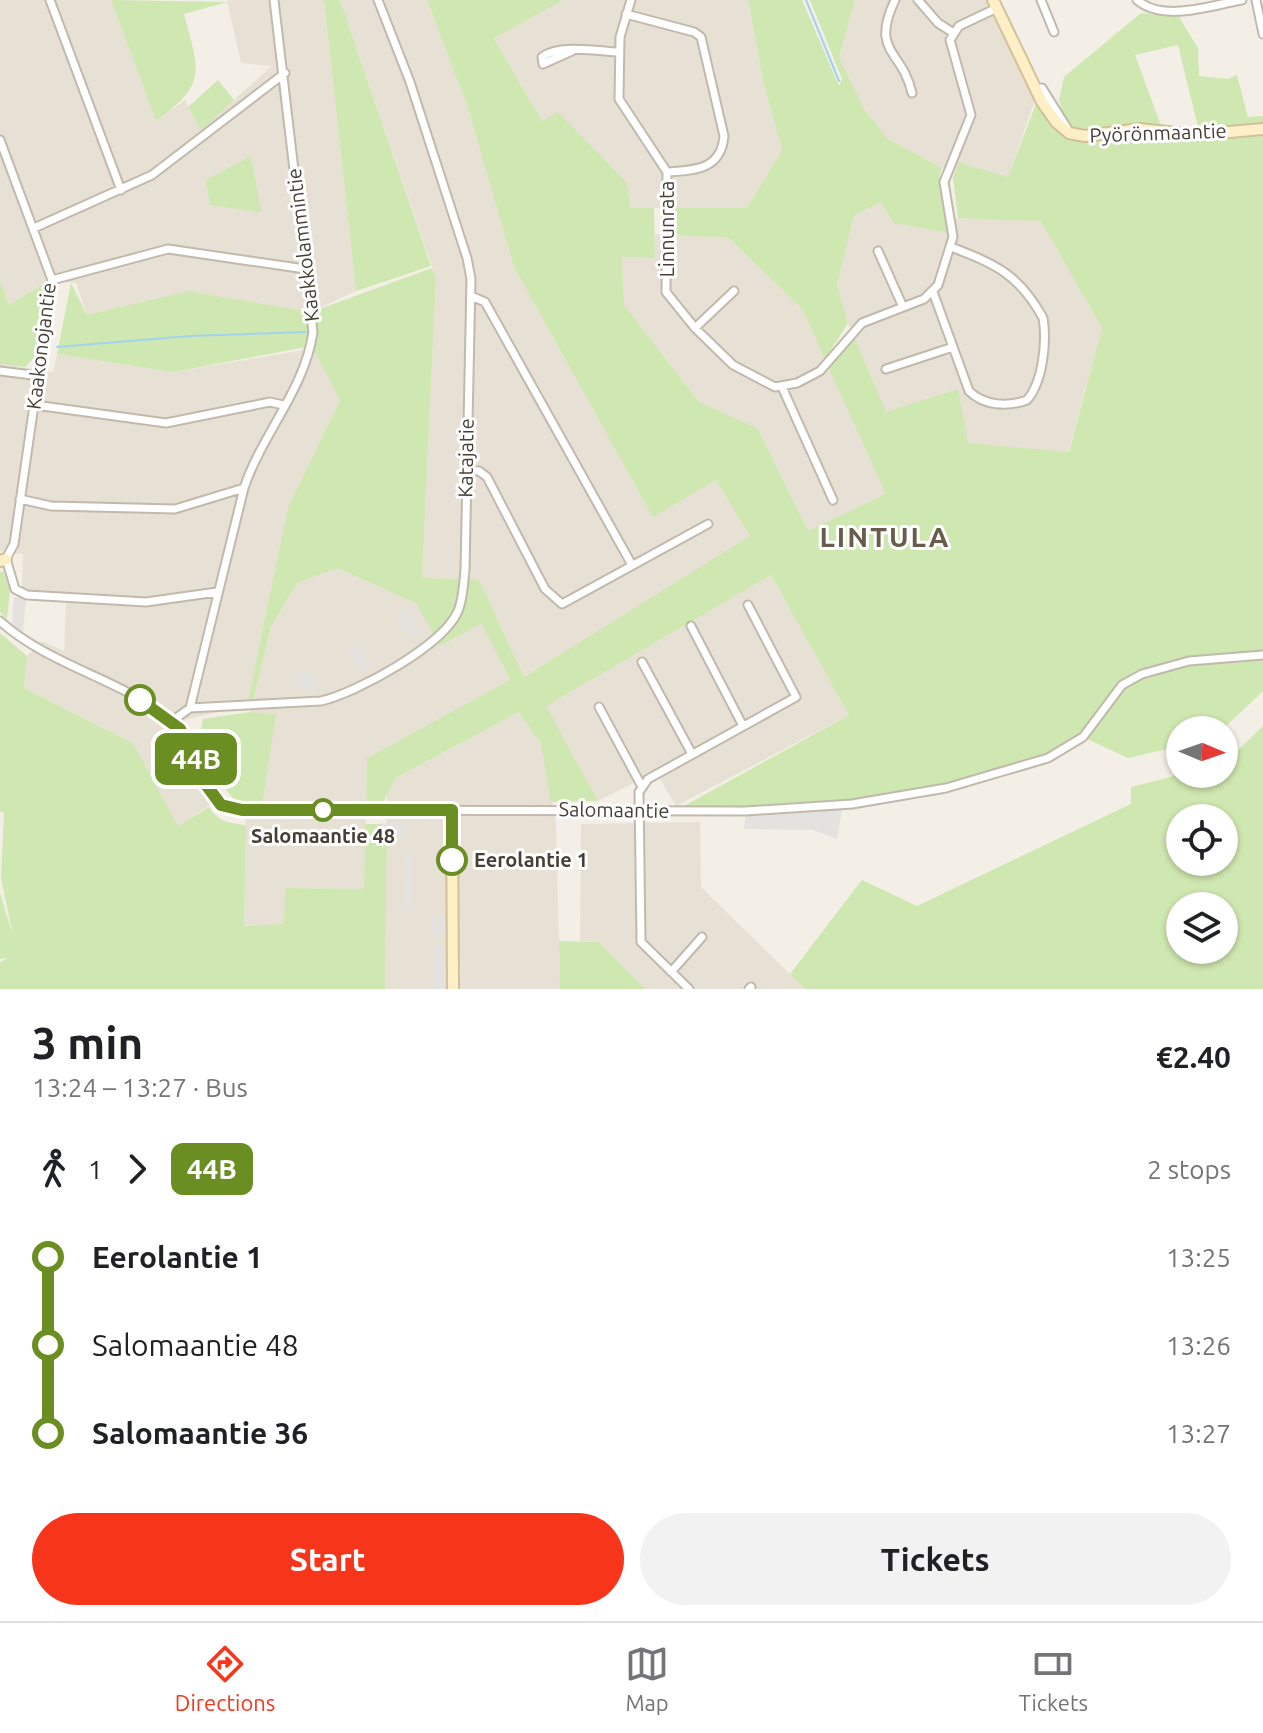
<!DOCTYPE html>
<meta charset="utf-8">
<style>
:root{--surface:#fff;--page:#f2f2f2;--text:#202124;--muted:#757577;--line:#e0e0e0;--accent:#f6351a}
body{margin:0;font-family:Ubuntu,sans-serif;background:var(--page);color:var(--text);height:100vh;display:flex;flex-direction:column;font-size:30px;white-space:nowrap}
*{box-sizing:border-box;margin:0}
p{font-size:26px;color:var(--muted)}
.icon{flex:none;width:44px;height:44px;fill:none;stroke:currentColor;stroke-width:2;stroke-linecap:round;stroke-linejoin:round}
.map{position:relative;height:989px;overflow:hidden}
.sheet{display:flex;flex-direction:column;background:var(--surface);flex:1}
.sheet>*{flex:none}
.badge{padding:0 16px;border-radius:12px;font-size:28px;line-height:52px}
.needle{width:52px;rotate:92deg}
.controls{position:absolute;left:1166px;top:716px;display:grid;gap:16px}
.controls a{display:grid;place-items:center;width:72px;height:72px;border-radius:50%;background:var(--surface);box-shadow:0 2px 6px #0004;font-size:40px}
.map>.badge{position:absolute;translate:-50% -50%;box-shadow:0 0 0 4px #fff}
.legs{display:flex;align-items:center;gap:12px;height:88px;padding:0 32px;font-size:26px}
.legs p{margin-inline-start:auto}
.head{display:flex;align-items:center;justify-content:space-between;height:136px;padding:0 32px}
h1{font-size:44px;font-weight:600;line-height:60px}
.action{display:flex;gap:16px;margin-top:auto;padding:16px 32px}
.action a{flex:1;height:92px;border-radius:48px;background:var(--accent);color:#fff;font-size:32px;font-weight:600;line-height:92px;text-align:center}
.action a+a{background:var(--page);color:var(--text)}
ul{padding:0 32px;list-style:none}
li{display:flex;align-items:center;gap:28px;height:88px;font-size:30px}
li i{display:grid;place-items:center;width:12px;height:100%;margin:0 10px;background:currentColor}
li i::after{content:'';width:20px;height:20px;margin:-10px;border:6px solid;border-radius:50%;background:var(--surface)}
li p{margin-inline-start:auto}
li:first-child i{background:linear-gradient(#0000 50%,currentColor 0)}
li:last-child i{background:linear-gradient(currentColor 50%,#0000 0)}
.dock{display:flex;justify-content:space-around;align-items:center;height:112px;border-top:2px solid var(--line);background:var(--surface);font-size:22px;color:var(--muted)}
.dock a{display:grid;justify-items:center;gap:4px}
.dock .active{color:var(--accent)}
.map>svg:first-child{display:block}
.residential{fill:#e7e1d5}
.green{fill:#cfe7b0;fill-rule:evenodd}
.parking{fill:#e4e2de}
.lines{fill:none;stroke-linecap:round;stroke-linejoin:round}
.stream{stroke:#a3d2ef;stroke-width:2}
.street-casing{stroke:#c1b9ac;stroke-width:11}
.secondary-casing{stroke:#d2c197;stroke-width:14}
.street{stroke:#fff;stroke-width:7}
.secondary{stroke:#feefc6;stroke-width:10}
.line-1-casing{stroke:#fff;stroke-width:18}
.line-1{stroke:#6b8e23;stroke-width:12}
.stop-1-dot{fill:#fff;stroke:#6b8e23;stroke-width:4}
.labels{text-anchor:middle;stroke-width:6;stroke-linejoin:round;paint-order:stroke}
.street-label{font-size:20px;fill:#463f36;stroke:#fff}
.stop-label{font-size:20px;font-weight:bold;fill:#463f36;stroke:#fff}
.district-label{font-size:28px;font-weight:bold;letter-spacing:2px;fill:#685d4d;stroke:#fff}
</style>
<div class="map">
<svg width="1263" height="989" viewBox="0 0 1263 989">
<rect width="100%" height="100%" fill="#f3efe6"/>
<path class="residential" d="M0,0H111L156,121L185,100L201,129L272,66L241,63L227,0H324L356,291L311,312L188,291L87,315L76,283L48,281L9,305L0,279Z
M340,0H427L468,108L514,267L653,516L716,480L751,537L524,677L479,579L422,578L436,278Z
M563,0H748L764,85L782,150L747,208H630L558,113L542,121L494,37Z
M855,0H990L1036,97L1008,177L942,168L888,139L864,109L839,57Z
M881,202L951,218L1041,220L1102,328L1068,453L967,443L915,405L886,412L848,323L837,285L854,215Z
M655,234L729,238L803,310L887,494L808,531L758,430L699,402L624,305L622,257L655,258Z
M315,348L340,400L288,507L247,705L185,720L225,796L178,826L133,743L24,688L27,656L42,641L64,651L66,602L22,588L23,554L0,551V364L53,372L57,354L173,372Z
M338,568L417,604L482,622L510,681L367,758L364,889L286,888L284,924L244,926L246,804L275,714L250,712L271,628L297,583Z
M771,575L849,715L676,806L656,772L598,801L545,706Z
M519,712L541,744L556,823L560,989H385L387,792L395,778Z
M700,822L701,887L805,989H645L599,942L580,941L581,824Z"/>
<path class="green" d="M111,0L228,2L184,14C199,71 208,83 156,121Z
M324,0H340L431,266L356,291Z
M427,0H563L494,38L542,121L558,112L627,183L630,208H654L655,258L622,257L624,305L699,402L758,429L808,531L886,494L829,368L853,334L886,412L958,389L968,443L1069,452L1102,328L1041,221L958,218L953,177L959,163L1008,177L1039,96L1069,133L1140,129L1195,135L1263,129V691L1222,730H1180V746L1128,758L1083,737C967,807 808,806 675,811L849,715L771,575L546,706L598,801L551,802L541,744L519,712L395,778L383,803L366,807L367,758L510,680L482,623L440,646L417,604L338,568L297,583L271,627L252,705H247L288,507L340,400L312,346L173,372L57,354L71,283L87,315L188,291L311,312L432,268L436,278L422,578L479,579L524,677L750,536L716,480L653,517L514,267L468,108Z
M748,0H802L839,86L842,79L810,0H855L839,57L864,109L888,139L942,168C934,188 951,211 950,233L894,223L881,202L854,215L837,285L848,323L825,359L803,310L729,238L674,235L675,208H747L782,150L764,85Z
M1141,13L1179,17L1198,48L1199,76L1228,79L1237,75L1248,117L1263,116V126L1199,131L1178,45L1135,55L1162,128L1082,132L1068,128L1059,100L1064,77Z
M218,80L234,100L201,130L188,107Z
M251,156L261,212L210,205L206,180Z
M0,280L9,305L48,281L34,358L25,367L0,364Z
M3,571L10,590L7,619L0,612V572Z
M0,633L27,656L24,688L133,743L178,826L209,807C218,822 229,823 246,825L244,926L284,924L285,888L364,889L365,824H387L385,989H0V962L8,958L0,959V893L13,936L1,878L4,813L0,811Z
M250,712L276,714L262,805H239C218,781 194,752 203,719Z
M1263,726V989H805L790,974L862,880L917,906L1131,804V787L1182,774H1224V764ZM1180,818H1224V862H1180ZM1180,906H1224V950H1180Z
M559,941L599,942L645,989H560Z"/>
<path class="parking" d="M14,597H26L23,633L12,623Z
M407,608L420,630L408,637L395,615Z
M357,644L372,664L361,672L346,652Z
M297 681a9 9 0 1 1 18 0a9 9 0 1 1-18 0Z
M843,805L837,839L813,830L744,829L746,811Z
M382,823L405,824V838H381Z
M405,853H414V910H406Z
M432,916H445V935H432Z
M445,945V989H433V945Z"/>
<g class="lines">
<path class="stream" d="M806,0L839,81
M57,347L190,336L307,332"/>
<g class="street-casing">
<path id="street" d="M50,0L121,190
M631,0L620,37L619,99L667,172L666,292L695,328L733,365L775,387L797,383L820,371L862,323L924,299L938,285L953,237L944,182L971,115L950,40L959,26L997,8
M895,0C870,53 902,49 912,93
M918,0L938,23L952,32
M1041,0L1054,32
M1137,0C1163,23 1212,5 1242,0
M1256,0L1263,34
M626,14L694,32L701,37L724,136C721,170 695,170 667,172
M572,51L543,64L542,57C559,44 598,51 619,52
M1036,89L1042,88L1067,128
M0,140L52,280L14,544L6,559L15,589L27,595L146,602L217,592
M34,228L152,175L285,73
M878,251L903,307
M52,280L168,249L305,269
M933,292L969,391C984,406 1008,407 1027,400C1043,382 1047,341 1043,318C1019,274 995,264 951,247
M471,296L485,302L632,565
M695,328L734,291
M886,369L953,347
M0,371L40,376
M782,387L833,500
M35,405L166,423L270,402L283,405
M465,470L479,471L487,477L545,589L562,604L708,524
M20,499L51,506L175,509L244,488
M0,621C50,666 118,678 170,719C201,745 196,807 242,810L746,811L852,804L946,788L1048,758L1083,737L1122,685L1142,674L1189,661L1263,655
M691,626L743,726
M642,662L692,754
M599,707L641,785
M190,708L244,488C262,434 305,389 313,332L274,0
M172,721L190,708L321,701C356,693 443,646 458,611C463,600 464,581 465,569L471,279L467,258L410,82L378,0
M671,972L702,937
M689,989L641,942L639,792L648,779L796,697L748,605
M749,989L751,987"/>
</g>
<g class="secondary-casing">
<path id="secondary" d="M993,0L1042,102L1056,122L1069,133L1085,136L1140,129L1195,135L1263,129
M0,561L6,559
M452,810L453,989"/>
</g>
<use href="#street" class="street"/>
<use href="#secondary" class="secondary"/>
</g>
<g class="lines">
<g class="line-1-casing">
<path id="line-1" d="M140,700L180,729L207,786L221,805L242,810H452V860"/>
</g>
<use href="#line-1" class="line-1"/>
</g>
<g class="stop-1-dot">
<circle cx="140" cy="700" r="14"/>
<circle cx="323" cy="810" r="10"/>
<circle cx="452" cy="860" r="14"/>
</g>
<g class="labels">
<g class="street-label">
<text transform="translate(1158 133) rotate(-2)" y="7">Pyörönmaantie</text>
<text transform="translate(667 229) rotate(-90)" y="7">Linnunrata</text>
<text transform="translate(303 245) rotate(-97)" y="7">Kaakkolammintie</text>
<text transform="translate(41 346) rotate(-83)" y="7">Kaakonojantie</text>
<text transform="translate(466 458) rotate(-89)" y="7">Katajatie</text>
<text transform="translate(614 810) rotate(1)" y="7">Salomaantie</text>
</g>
<g class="stop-label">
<text x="323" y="843">Salomaantie 48</text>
<text x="474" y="867" text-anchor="start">Eerolantie 1</text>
</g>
<g class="district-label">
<text x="885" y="547">LINTULA</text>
</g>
</g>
</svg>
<div class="controls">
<a><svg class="needle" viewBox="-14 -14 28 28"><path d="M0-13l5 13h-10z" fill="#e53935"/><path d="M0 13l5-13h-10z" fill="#757577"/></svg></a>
<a><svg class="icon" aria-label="locate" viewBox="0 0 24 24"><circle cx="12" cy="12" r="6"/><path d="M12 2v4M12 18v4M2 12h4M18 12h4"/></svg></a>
<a><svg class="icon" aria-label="layers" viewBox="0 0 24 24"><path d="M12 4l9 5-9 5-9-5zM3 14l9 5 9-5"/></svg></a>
</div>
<b class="badge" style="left:196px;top:759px;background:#6b8e23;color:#fff">44B</b>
</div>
<section class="sheet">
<div class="head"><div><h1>3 min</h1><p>13:24 – 13:27 · Bus</p></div><b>€2.40</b></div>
<div class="legs"><svg class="icon" aria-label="walk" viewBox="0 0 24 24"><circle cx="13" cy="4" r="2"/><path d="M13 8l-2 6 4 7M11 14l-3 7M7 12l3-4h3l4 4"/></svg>1<svg class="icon" aria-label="forward" viewBox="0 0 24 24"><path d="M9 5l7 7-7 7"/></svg><b class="badge" style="background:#6b8e23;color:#fff">44B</b><p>2 stops</p></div>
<ul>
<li><i style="color:#6b8e23"></i><b>Eerolantie 1</b><p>13:25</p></li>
<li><i style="color:#6b8e23"></i><span>Salomaantie 48</span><p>13:26</p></li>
<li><i style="color:#6b8e23"></i><b>Salomaantie 36</b><p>13:27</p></li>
</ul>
<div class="action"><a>Start</a><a>Tickets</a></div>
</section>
<nav class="dock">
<a class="active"><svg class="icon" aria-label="directions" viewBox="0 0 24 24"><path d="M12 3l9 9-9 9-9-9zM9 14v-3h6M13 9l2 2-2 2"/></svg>Directions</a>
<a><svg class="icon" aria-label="map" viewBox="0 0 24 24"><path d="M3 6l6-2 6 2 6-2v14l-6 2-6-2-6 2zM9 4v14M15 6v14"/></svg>Map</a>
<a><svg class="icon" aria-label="tickets" viewBox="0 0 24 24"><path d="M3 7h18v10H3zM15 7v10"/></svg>Tickets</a>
</nav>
